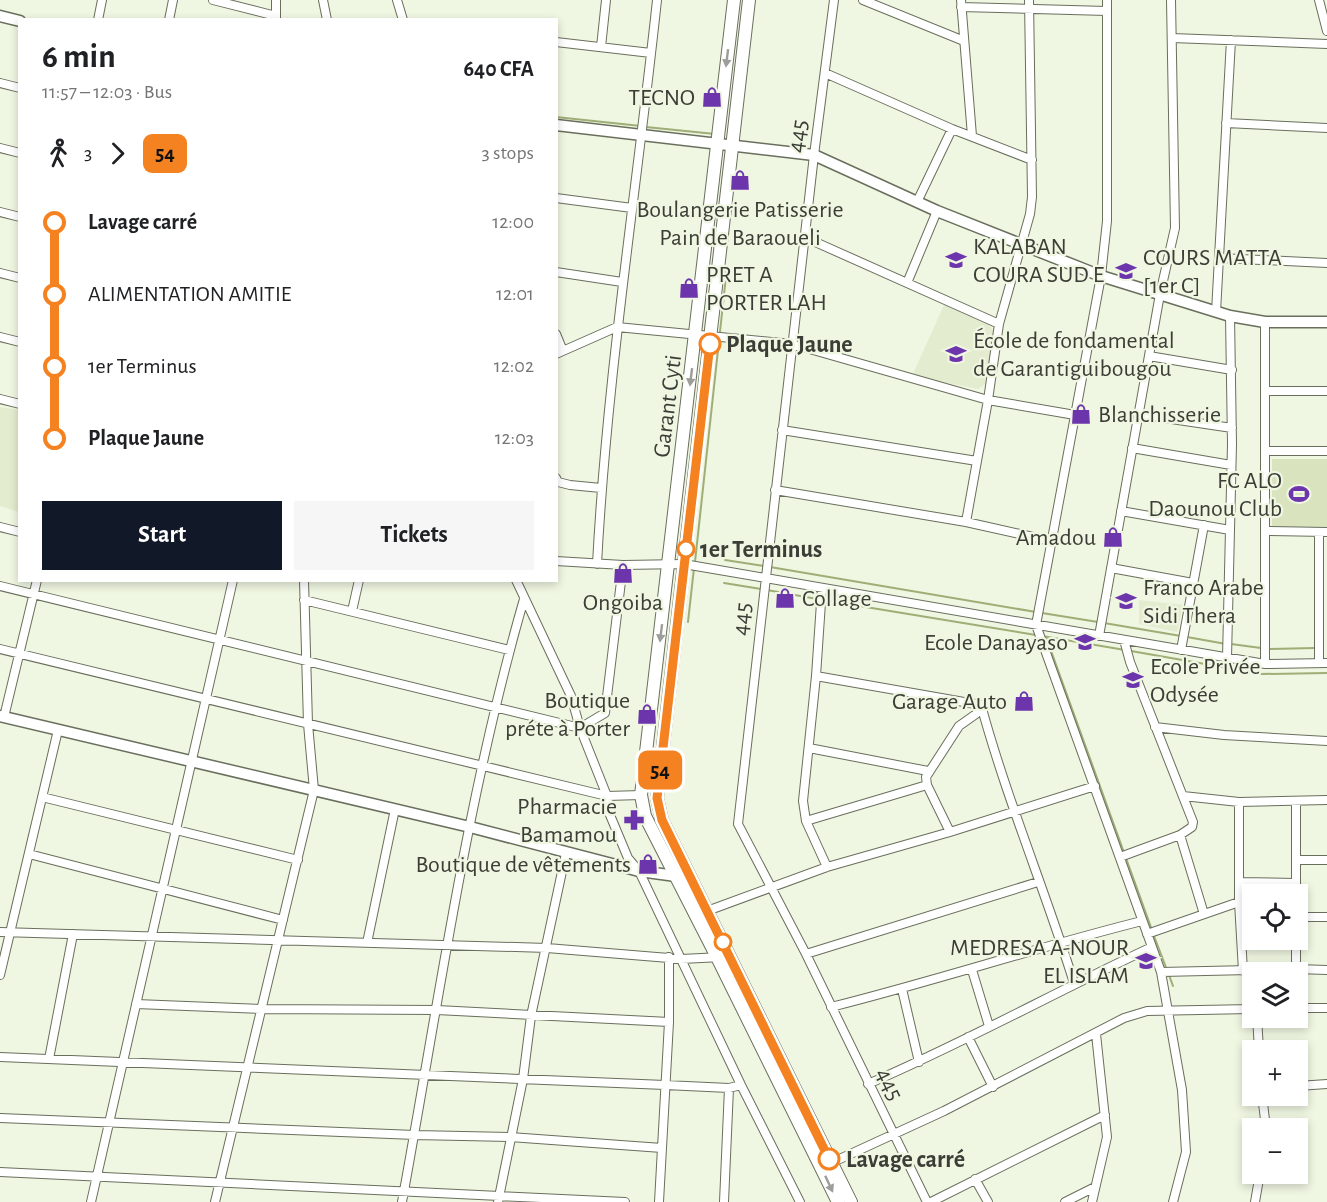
<!DOCTYPE html>
<meta charset="utf-8">
<style>
:root{--surface:#fff;--page:#f6f6f6;--text:#202124;--muted:#757577;--accent:#111827}
body{margin:0;font-family:"Alegreya Sans",sans-serif;background:var(--page);color:var(--text);height:100vh;display:flex;flex-direction:column;font-size:22px;white-space:nowrap}
*{box-sizing:border-box;margin:0}
p{font-size:20px;color:var(--muted)}
.icon{flex:none;width:33px;height:33px;fill:none;stroke:currentColor;stroke-width:2;stroke-linecap:round;stroke-linejoin:round}
.map{position:relative;flex:1;overflow:hidden}
.drawer{position:absolute;left:18px;top:18px;width:540px;height:564px;display:flex;flex-direction:column;background:var(--surface);border-radius:0px;box-shadow:0 3px 9px #0003}
.drawer>*{flex:none}
.badge{padding:0 12px;border-radius:9px;font-size:21px;line-height:39px}
.tools{position:absolute;left:1242px;top:884px;display:grid;gap:12px}
.tools a{display:grid;place-items:center;width:66px;height:66px;border-radius:0px;background:var(--surface);box-shadow:0 3px 9px #0003;font-size:30px}
.map>.badge{position:absolute;translate:-50% -50%;box-shadow:0 0 0 3px #fff}
.legs{display:flex;align-items:center;gap:9px;height:66px;padding:0 24px;font-size:20px}
.legs p{margin-inline-start:auto}
.head{display:flex;align-items:center;justify-content:space-between;height:102px;padding:0 24px}
h1{font-size:33px;font-weight:700;line-height:45px}
.button{display:flex;gap:12px;margin-top:auto;padding:12px 24px}
.button a{flex:1;height:69px;border-radius:0px;background:var(--accent);color:#fff;font-size:24px;font-weight:700;line-height:69px;text-align:center}
.button a+a{background:var(--page);color:var(--text)}
ul{padding:0 24px;list-style:none}
li{display:flex;align-items:center;gap:21px;height:72px;font-size:22px}
li i{display:grid;place-items:center;width:9px;height:100%;margin:0 8px;background:currentColor}
li i::after{content:'';width:15px;height:15px;margin:-8px;border:4px solid;border-radius:50%;background:var(--surface)}
li p{margin-inline-start:auto}
li:first-child i{background:linear-gradient(#0000 50%,currentColor 0)}
li:last-child i{background:linear-gradient(currentColor 50%,#0000 0)}
.map>svg:first-child{display:block}
.built{fill:#e4ecd0}
.green{fill:#d9e4bf}
.lines{fill:none;stroke-linecap:round;stroke-linejoin:round}
.stream{stroke:#9eae76;stroke-width:2}
.minor-casing{stroke:#696f5d;stroke-width:10}
.tertiary-casing{stroke:#696f5d;stroke-width:13}
.secondary-casing{stroke:#696f5d;stroke-width:14}
.minor{stroke:#fff;stroke-width:8}
.tertiary{stroke:#fff;stroke-width:10}
.secondary{stroke:#fff;stroke-width:12}
.oneway{fill:#9d9e9a}
.line-1-casing{stroke:#fff;stroke-width:14}
.line-1{stroke:#f58220;stroke-width:9}
.stop-1-dot{fill:#fff;stroke:#f58220;stroke-width:3}
.labels{text-anchor:middle;stroke-width:4.5;stroke-linejoin:round;paint-order:stroke}
.poi-label{font-size:24px;fill:#3b3e36;stroke:#eff6e1;text-anchor:end}
.street-label{font-size:24px;fill:#3b3e36;stroke:#eff6e1}
.stop-label{font-size:24px;font-weight:bold;fill:#3b3e36;stroke:#eff6e1;text-anchor:start}
</style>
<div class="map">
<svg width="1327" height="1202" viewBox="0 0 1327 1202">
<rect width="100%" height="100%" fill="#eff6e1"/>
<path class="built" d="M944,305L990,325L994,333L985,384L978,389L912,376Z
M0,407L19,410V512L0,506Z
M1139,600L1183,605L1177,632L1139,624Z"/>
<path class="green" d="M1272,459H1327V528H1272Z"/>
<g class="lines">
<path class="stream" d="M556,117L641,126
M646,127L715,134
M725,560L764,566
M695,562L727,267
M770,567L1036,612
M724,583L761,589
M767,590L817,599
M823,600L1036,635
M1042,613L1098,622
M688,622L694,568
M1104,623L1181,636
M1042,636L1125,650
M1046,637L1152,930
M1187,637L1226,644
M1231,644L1261,648
M1267,649L1315,648
M1131,651L1262,674L1327,673
M1154,936L1167,970
M1169,975L1173,986"/>
<g class="minor-casing">
<path id="minor" d="M213,0L276,16
M276,0V20
M323,0L327,20
M397,0L403,20
M834,0L814,155L738,824L806,954L927,1202
M863,0L964,41
M961,0L972,136
M1107,0V221L1101,276L1036,625L1161,972L1182,1090L1186,1152L1173,1202
M1319,0L1327,31
M961,7L1107,11
M98,20L102,0
M169,20L173,0
M1172,38L1327,44
M556,42L651,53
M601,47L606,0
M825,73L952,129L1032,160
M0,83L20,88
M1226,123L1327,128
M0,148L20,153
M556,198L632,208
M917,202L952,129
M0,212L20,217
M804,237L999,324
M1219,258L1327,263
M556,272L622,282
M0,273L20,278
M907,283L937,211
M1216,312L1231,40
M1265,322V664
M556,334L563,351
M0,337L20,342
M556,354L617,327L792,344L988,400L1075,415
M1149,356L1232,370
M1265,391H1327
M0,399L20,404
M1138,414L1232,428
M782,430L977,461
M1132,448L1231,465
M1265,451H1327
M556,478L558,482L570,485L601,488
M775,490L966,522L1051,541
M1121,511L1230,530
M966,522L988,400L999,324L1030,214L1032,197L1029,0
M0,527L20,532
M1265,531L1327,532
M1319,532V663
M556,561L623,565L684,564L1265,664L1327,663
M597,564C607,375 637,188 657,0
M1111,568L1193,583
M516,580L571,696L580,728L607,796L610,815L628,858L639,871L741,1085L800,1202
M0,586L580,728L605,713L623,565
M822,588L816,676L803,801L806,821L827,867
M304,600L509,650
M352,611L359,580
M1099,636L1160,294L1175,228L1171,0
M0,649L607,796L641,795
M1181,650L1204,525
M1227,658L1232,444L1230,316
M816,676L981,705
M981,705C1007,800 1045,890 1074,983
M4,717L37,580
M1155,727L1224,735L1327,741
M809,748L928,771
M1183,796L1239,802L1327,800
M42,797L298,860
M1296,801V894
M1239,802V902L1243,971
M806,821L927,785
M950,832L927,785L926,777L959,726L976,714L981,705
M1180,835L1204,914
M29,854L283,920
M1120,857L1180,835L1192,827L1193,822L1130,662L1124,640
M1296,860H1327
M1239,882L1296,883
M707,911L827,867L950,832L1095,786
M1298,917H1327
M0,932L547,948L681,959L722,957
M1147,934L1239,902
M1296,939V969
M367,943L395,809
M806,954L1038,882
M972,970L989,1026
M1161,972L1296,969L1327,970
M0,975L58,730
M902,989L919,1062
M136,1004L262,1009L437,1010L669,1022
M831,1007C935,981 1038,947 1142,921
M1298,1008H1327
M1257,1017L1259,1050
M968,1037L993,1087
M0,1057L665,1085L729,1088L741,1085
M49,1059L73,934
M868,1084C964,1043 1057,991 1152,947
M1298,1086L1327,1084
M1262,1095L1266,1128
M0,1118L415,1135L510,1137L662,1148
M831,1163L944,1111L1124,1018L1147,1011L1252,1009
M0,1172L625,1202
M975,1179L988,1202
M91,1202L233,580
M215,1202L314,790L308,724L304,580
M402,1202C439,1001 467,796 524,599
M498,1202L523,1079L531,1016L566,853
M659,1202L669,1022V957
M724,1202L729,1088
M931,1202L1105,1115
M1065,1202L1095,1187
M1092,1202L1107,1137L1096,1034
M1255,1202L1260,1173"/>
</g>
<g class="tertiary-casing">
<path id="tertiary" d="M0,16L20,21
M556,125L814,155L937,211L1101,276L1230,316L1265,322H1327
M0,716L470,827L639,871L676,876"/>
</g>
<g class="secondary-casing">
<path id="secondary" d="M734,0L641,795L645,816L718,959L838,1202
M749,0L657,798L662,820L851,1202"/>
</g>
<use href="#minor" class="minor"/>
<use href="#tertiary" class="tertiary"/>
<use href="#secondary" class="secondary"/>
</g>
<defs><path id="oneway-solid" d="M-6-.8H1V-3.2L6.5 0L1 3.2V.8H-6Z" transform="scale(1.5)"/></defs>
<g class="oneway">
<use href="#oneway-solid" transform="translate(727 58) rotate(97)"/>
<use href="#oneway-solid" transform="translate(691 377) rotate(97)"/>
<use href="#oneway-solid" transform="translate(661 633) rotate(97)"/>
<use href="#oneway-solid" transform="translate(829 1184) rotate(65)"/>
</g>
<g class="lines">
<g class="line-1-casing">
<path id="line-1" d="M710,344L659,782L657,798L662,820L829,1159"/>
</g>
<use href="#line-1" class="line-1"/>
</g>
<defs>
<g id="shop-bare" transform="scale(1.62)"><path d="M-5-2.5h2.3a2.7 3.5 0 0 1 5.4 0H5L5.5 6h-11ZM-1.5-2.5h3a1.5 2.3 0 0 0-3 0Z" fill="#6d35ac" stroke="#eff6e1" stroke-width="2.5" paint-order="stroke"/></g>
<g id="school-bare" transform="scale(1.62)"><path d="M0-5L7-2L0 1L-7-2ZM-4 1L0 2.5L4 1V4Q0 6-4 4Z" fill="#6d35ac" stroke="#eff6e1" stroke-width="2.5" paint-order="stroke"/></g>
<g id="stadium-bare" transform="scale(1.62)"><path d="M0-5a6.5 5 0 1 0 0 10a6.5 5 0 1 0 0-10ZM-3.5-1.8h7v3.6h-7Z" fill="#6d35ac" stroke="#eff6e1" stroke-width="2.5" paint-order="stroke"/></g>
<g id="pharmacy-bare" transform="scale(1.62)"><path d="M-2-6h4v4h4v4h-4v4h-4v-4h-4v-4h4Z" fill="#6d35ac" stroke="#eff6e1" stroke-width="2.5" paint-order="stroke"/></g>
</defs>
<g fill-rule="evenodd">
<use href="#shop-bare" x="712" y="97"/>
<use href="#shop-bare" x="740" y="180"/>
<use href="#school-bare" x="956" y="260"/>
<use href="#school-bare" x="1126" y="271"/>
<use href="#shop-bare" x="689" y="288"/>
<use href="#school-bare" x="956" y="354"/>
<use href="#shop-bare" x="1081" y="414"/>
<use href="#stadium-bare" x="1299" y="494"/>
<use href="#shop-bare" x="1113" y="537"/>
<use href="#shop-bare" x="623" y="573"/>
<use href="#shop-bare" x="785" y="598"/>
<use href="#school-bare" x="1126" y="601"/>
<use href="#school-bare" x="1085" y="642"/>
<use href="#school-bare" x="1133" y="680"/>
<use href="#shop-bare" x="1024" y="701"/>
<use href="#shop-bare" x="647" y="714"/>
<use href="#pharmacy-bare" x="634" y="820"/>
<use href="#shop-bare" x="648" y="864"/>
<use href="#school-bare" x="1146" y="961"/>
</g>
<g class="stop-1-dot">
<circle cx="710" cy="344" r="10"/>
<circle cx="686" cy="549" r="8"/>
<circle cx="723" cy="942" r="8"/>
<circle cx="829" cy="1159" r="10"/>
</g>
<g class="labels">
<g class="poi-label">
<text x="695" y="105">TECNO</text>
<text x="740" y="217" text-anchor="middle">Boulangerie Patisserie<tspan x="740" dy="28">Pain de Baraoueli</tspan></text>
<text x="973" y="254" text-anchor="start">KALABAN<tspan x="973" dy="28">COURA SUD E</tspan></text>
<text x="1143" y="265" text-anchor="start">COURS MATTA<tspan x="1143" dy="28">[1er C]</tspan></text>
<text x="706" y="282" text-anchor="start">PRET A<tspan x="706" dy="28">PORTER LAH</tspan></text>
<text x="973" y="348" text-anchor="start">École de fondamental<tspan x="973" dy="28">de Garantiguibougou</tspan></text>
<text x="1098" y="422" text-anchor="start">Blanchisserie</text>
<text x="1282" y="488">FC ALO<tspan x="1282" dy="28">Daounou Club</tspan></text>
<text x="1096" y="545">Amadou</text>
<text x="1143" y="595" text-anchor="start">Franco Arabe<tspan x="1143" dy="28">Sidi Thera</tspan></text>
<text x="802" y="606" text-anchor="start">Collage</text>
<text x="623" y="610" text-anchor="middle">Ongoiba</text>
<text x="1068" y="650">Ecole Danayaso</text>
<text x="1150" y="674" text-anchor="start">Ecole Privée<tspan x="1150" dy="28">Odysée</tspan></text>
<text x="630" y="708">Boutique<tspan x="630" dy="28">préte à Porter</tspan></text>
<text x="1007" y="709">Garage Auto</text>
<text x="617" y="814">Pharmacie<tspan x="617" dy="28">Bamamou</tspan></text>
<text x="631" y="872">Boutique de vêtements</text>
<text x="1129" y="955">MEDRESA A-NOUR<tspan x="1129" dy="28">EL ISLAM</tspan></text>
</g>
<g class="street-label">
<text transform="translate(797 136) rotate(-82)" y="8">445</text>
<text transform="translate(667 406) rotate(-83)" y="8">Garant Cyti</text>
<text transform="translate(741 619) rotate(-84)" y="8">445</text>
<text transform="translate(890 1084) rotate(64)" y="8">445</text>
</g>
<g class="stop-label">
<text x="726" y="352">Plaque Jaune</text>
<text x="700" y="557">1er Terminus</text>
<text x="846" y="1167">Lavage carré</text>
</g>
</g>
</svg>
<div class="tools">
<a><svg class="icon" aria-label="locate" viewBox="0 0 24 24"><circle cx="12" cy="12" r="6"/><path d="M12 2v4M12 18v4M2 12h4M18 12h4"/></svg></a>
<a><svg class="icon" aria-label="layers" viewBox="0 0 24 24"><path d="M12 4l9 5-9 5-9-5zM3 14l9 5 9-5"/></svg></a>
<a>+</a>
<a>−</a>
</div>
<b class="badge" style="left:660px;top:770px;background:#f58220;color:#111">54</b>
<section class="drawer">
<div class="head"><div><h1>6 min</h1><p>11:57 – 12:03 · Bus</p></div><b>640 CFA</b></div>
<div class="legs"><svg class="icon" aria-label="walk" viewBox="0 0 24 24"><circle cx="13" cy="4" r="2"/><path d="M13 8l-2 6 4 7M11 14l-3 7M7 12l3-4h3l4 4"/></svg>3<svg class="icon" aria-label="forward" viewBox="0 0 24 24"><path d="M9 5l7 7-7 7"/></svg><b class="badge" style="background:#f58220;color:#111">54</b><p>3 stops</p></div>
<ul>
<li><i style="color:#f58220"></i><b>Lavage carré</b><p>12:00</p></li>
<li><i style="color:#f58220"></i><span>ALIMENTATION AMITIE</span><p>12:01</p></li>
<li><i style="color:#f58220"></i><span>1er Terminus</span><p>12:02</p></li>
<li><i style="color:#f58220"></i><b>Plaque Jaune</b><p>12:03</p></li>
</ul>
<div class="button"><a>Start</a><a>Tickets</a></div>
</section>
</div>
